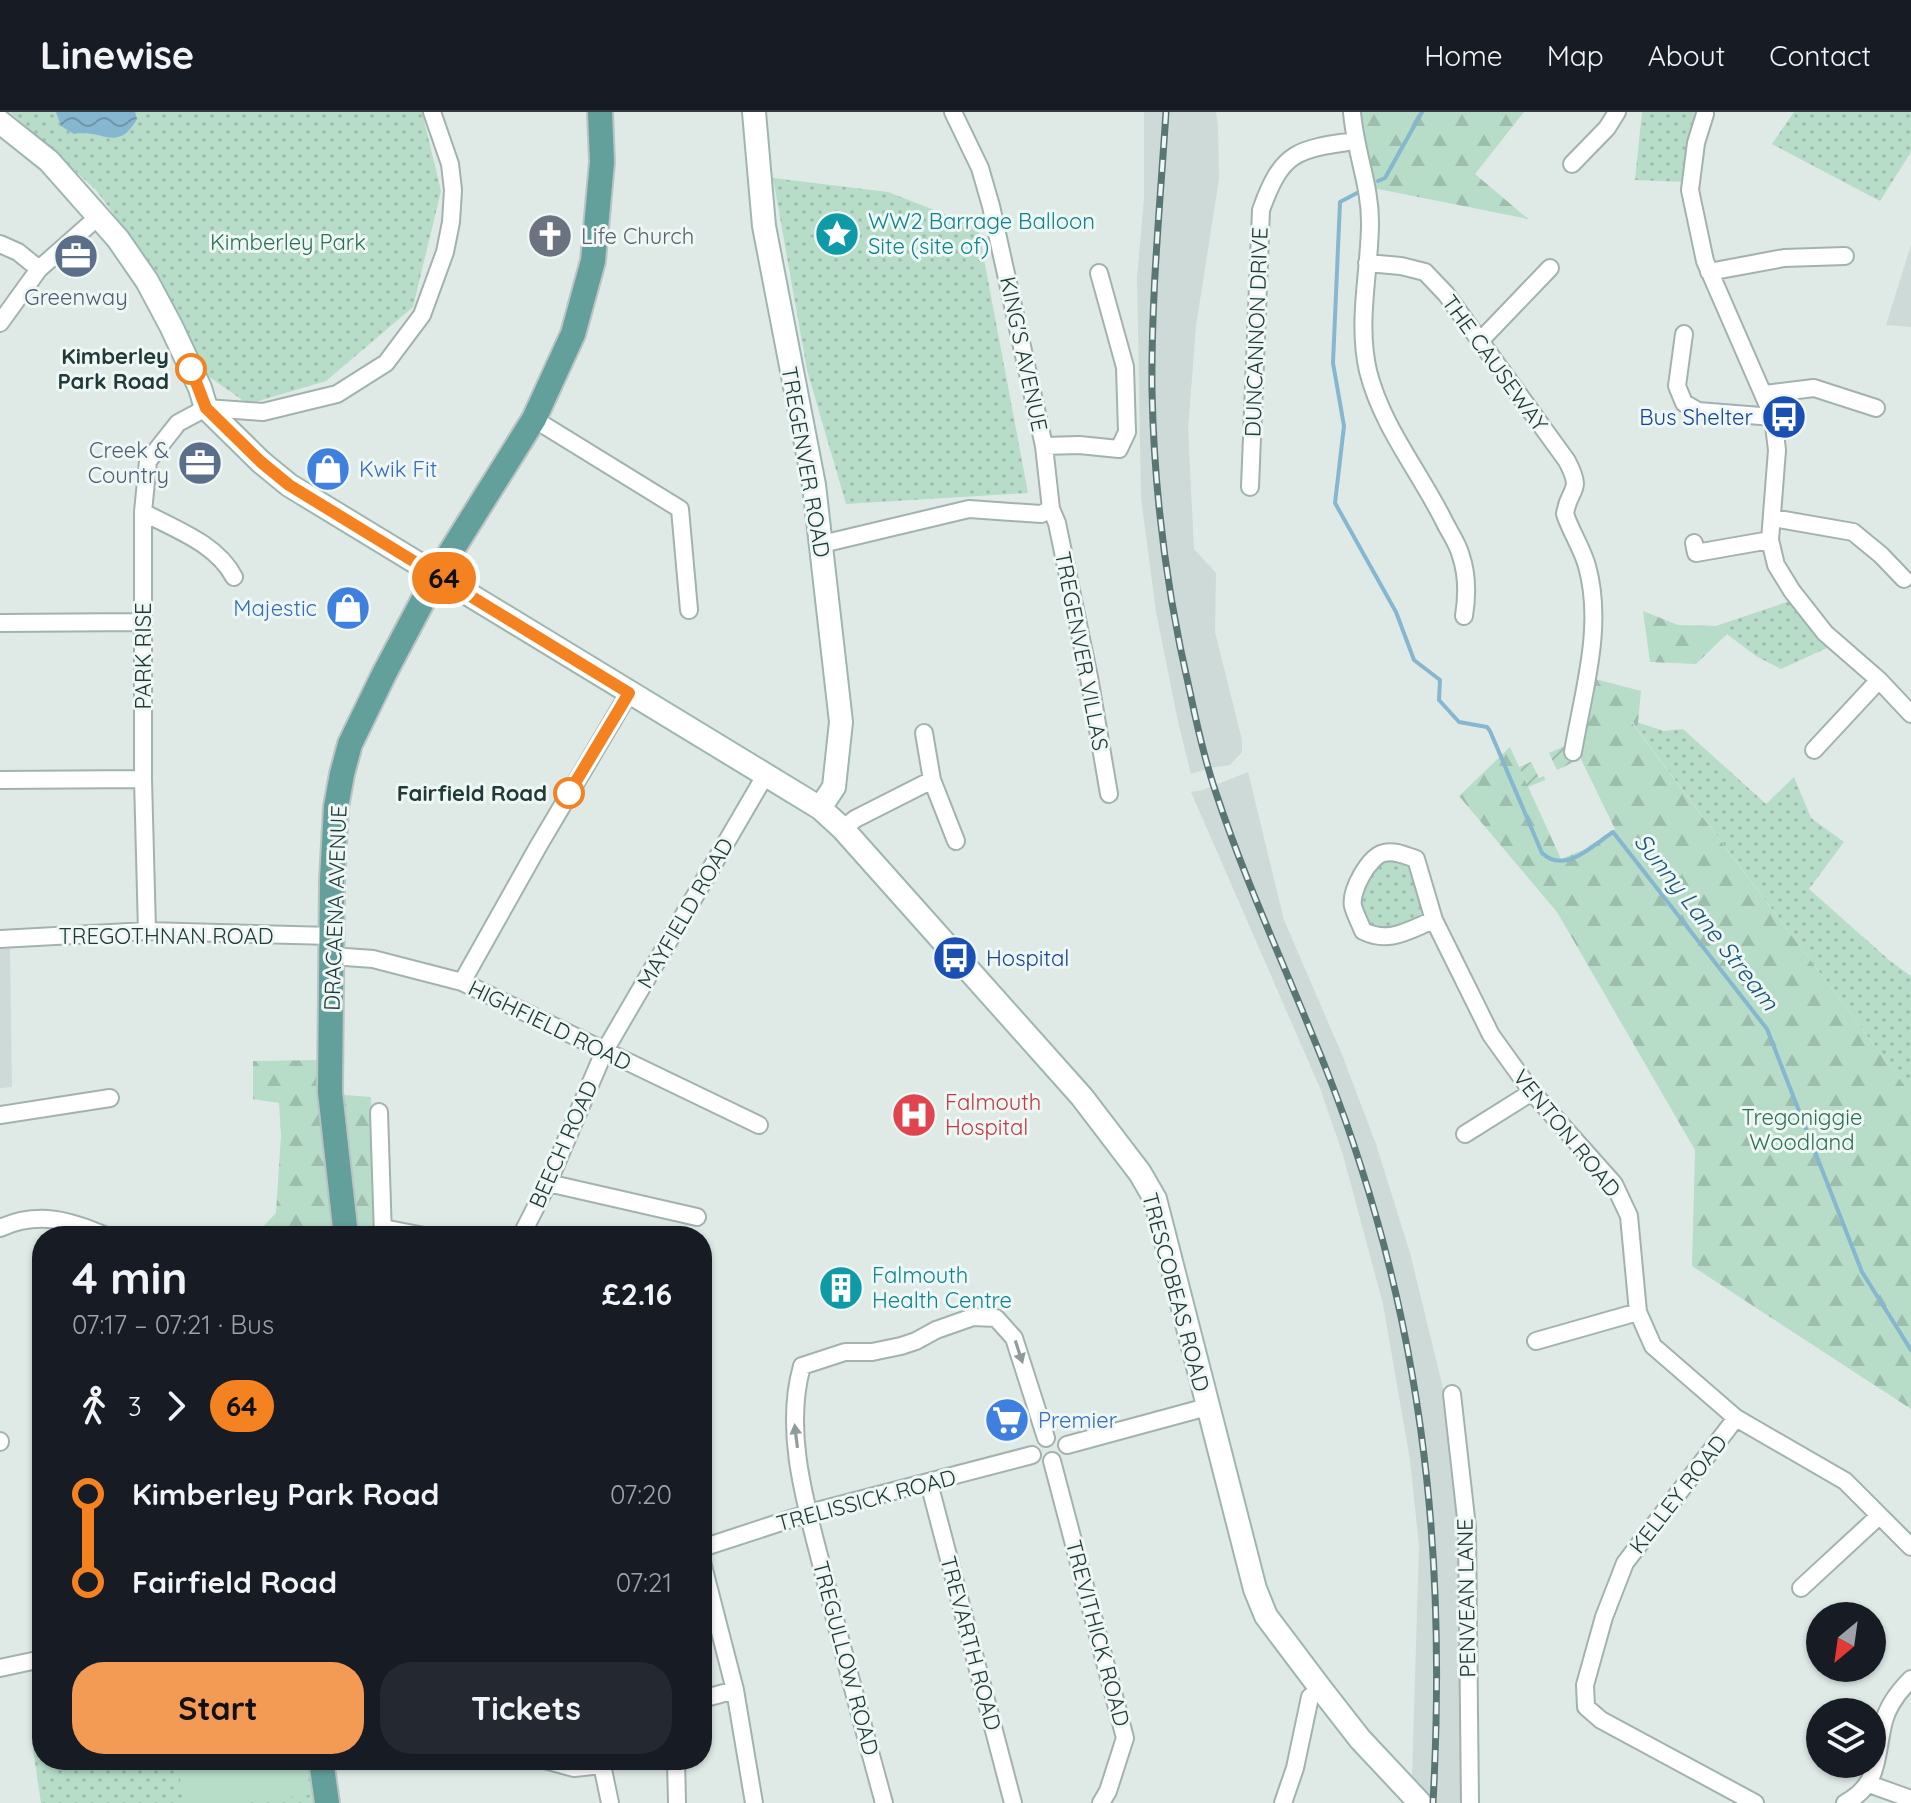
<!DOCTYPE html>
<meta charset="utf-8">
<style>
:root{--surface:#171b24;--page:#242831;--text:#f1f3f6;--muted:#9ea1a6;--line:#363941;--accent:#f39a55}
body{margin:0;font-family:Quicksand,sans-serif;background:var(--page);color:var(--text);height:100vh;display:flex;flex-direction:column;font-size:30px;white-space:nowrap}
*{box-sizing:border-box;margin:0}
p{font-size:26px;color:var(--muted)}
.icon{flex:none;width:44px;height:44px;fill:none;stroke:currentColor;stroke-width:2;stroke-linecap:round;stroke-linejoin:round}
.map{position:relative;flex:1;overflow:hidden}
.sheet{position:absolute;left:32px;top:1114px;width:680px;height:544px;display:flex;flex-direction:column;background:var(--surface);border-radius:32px;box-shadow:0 2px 6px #0004}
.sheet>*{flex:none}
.badge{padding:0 16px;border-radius:26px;font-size:28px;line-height:52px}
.needle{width:52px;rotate:209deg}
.tools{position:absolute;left:1806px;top:1490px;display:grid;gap:16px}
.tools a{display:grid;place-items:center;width:80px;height:80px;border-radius:50%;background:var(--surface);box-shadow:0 2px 6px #0004;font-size:40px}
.map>.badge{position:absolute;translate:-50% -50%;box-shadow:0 0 0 4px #fff}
.legs{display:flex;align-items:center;gap:12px;height:88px;padding:0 40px;font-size:26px}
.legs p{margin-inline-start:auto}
.headline{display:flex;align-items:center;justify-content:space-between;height:136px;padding:0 40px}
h1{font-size:44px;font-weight:800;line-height:60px}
.action{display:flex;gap:16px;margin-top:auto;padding:16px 40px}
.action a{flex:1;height:92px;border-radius:32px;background:var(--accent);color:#111;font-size:32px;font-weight:800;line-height:92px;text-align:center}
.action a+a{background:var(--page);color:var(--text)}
ul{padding:0 40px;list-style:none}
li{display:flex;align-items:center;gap:28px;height:88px;font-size:30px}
li i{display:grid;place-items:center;width:12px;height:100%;margin:0 10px;background:currentColor}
li i::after{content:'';width:20px;height:20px;margin:-10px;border:6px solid;border-radius:50%;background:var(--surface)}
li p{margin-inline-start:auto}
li:first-child i{background:linear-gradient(#0000 50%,currentColor 0)}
li:last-child i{background:linear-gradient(currentColor 50%,#0000 0)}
header{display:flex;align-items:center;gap:48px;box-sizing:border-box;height:112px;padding:0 40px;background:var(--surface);border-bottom:2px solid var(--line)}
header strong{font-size:38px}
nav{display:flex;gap:44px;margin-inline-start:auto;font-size:28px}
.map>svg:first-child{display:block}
.built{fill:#cddad7}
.grass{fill:url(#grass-dots)}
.forest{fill:url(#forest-firs)}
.garden{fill:url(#garden-furrows)}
.pitch{fill:#b7dcc8}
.water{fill:url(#water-waves)}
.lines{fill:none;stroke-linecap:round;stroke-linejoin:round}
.stream{stroke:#86b7d0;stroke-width:4}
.street-casing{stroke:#a2b2af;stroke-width:20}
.secondary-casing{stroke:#9eb6b2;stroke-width:26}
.primary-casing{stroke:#bcc4c3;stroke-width:28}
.street{stroke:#fff;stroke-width:16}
.secondary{stroke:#fff;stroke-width:22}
.primary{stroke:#63a09c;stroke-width:24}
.rail-casing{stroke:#5a7674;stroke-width:7}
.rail{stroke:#eff7f5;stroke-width:4;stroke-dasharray:12;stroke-linecap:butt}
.oneway{fill:#909c9c}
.line-1-casing{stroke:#fff;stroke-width:18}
.line-1{stroke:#f58220;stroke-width:12}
.stop-1-dot{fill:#fff;stroke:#f58220;stroke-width:4}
.labels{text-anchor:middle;stroke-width:6;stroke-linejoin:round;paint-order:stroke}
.culture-label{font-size:22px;fill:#0d838f;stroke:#eff7f5;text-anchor:start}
.worship-label{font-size:22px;fill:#5b616d;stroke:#eff7f5;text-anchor:start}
.park-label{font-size:22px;fill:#2a7153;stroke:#eff7f5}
.service-label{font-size:22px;fill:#4e5e75;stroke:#eff7f5}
.street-label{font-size:22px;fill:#203a38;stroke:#eff7f5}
.stop-label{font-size:22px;font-weight:bold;fill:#203a38;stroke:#eff7f5;text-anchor:end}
.transit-label{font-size:22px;fill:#164399;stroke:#eff7f5;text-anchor:end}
.shop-label{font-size:22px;fill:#366cbe;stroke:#eff7f5;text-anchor:start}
.health-label{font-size:22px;fill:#be3a42;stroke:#eff7f5;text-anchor:start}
.water-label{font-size:24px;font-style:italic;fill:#1a5576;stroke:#eff7f5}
</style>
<header>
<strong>Linewise</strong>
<nav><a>Home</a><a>Map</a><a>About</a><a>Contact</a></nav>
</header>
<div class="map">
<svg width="1911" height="1691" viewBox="0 0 1911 1691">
<defs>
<pattern id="grass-dots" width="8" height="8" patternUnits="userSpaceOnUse" patternTransform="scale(2)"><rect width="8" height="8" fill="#b7dcc8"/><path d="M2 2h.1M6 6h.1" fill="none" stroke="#9dbead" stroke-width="1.8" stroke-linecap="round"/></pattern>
<pattern id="forest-firs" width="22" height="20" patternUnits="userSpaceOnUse" patternTransform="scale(2)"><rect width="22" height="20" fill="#b7dcc8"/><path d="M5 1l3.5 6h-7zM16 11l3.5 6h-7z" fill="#9dbead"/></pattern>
<pattern id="garden-furrows" width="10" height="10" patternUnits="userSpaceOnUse" patternTransform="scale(2)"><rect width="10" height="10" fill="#b7dcc8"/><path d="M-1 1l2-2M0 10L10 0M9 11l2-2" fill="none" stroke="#9dbead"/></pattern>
<pattern id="water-waves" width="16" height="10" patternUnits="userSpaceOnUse" patternTransform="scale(2)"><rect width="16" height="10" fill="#86b7d0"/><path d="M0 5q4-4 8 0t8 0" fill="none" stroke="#6d96aa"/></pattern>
</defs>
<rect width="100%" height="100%" fill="#dfeae7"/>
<path class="built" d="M1144,0H1216L1218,14L1219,67L1196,214L1188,317L1194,437L1216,461L1215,520L1242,628V640L1230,653L1209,656L1191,662L1178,610L1156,500L1141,386L1137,165L1144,87Z
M1911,132V215L1886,213L1911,133Z
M1248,660L1284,808L1343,945L1376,1032L1410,1141L1442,1272L1455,1351L1465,1463L1467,1691H1408L1412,1666L1419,1434L1410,1348L1383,1192L1343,1043L1320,976L1191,680L1203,678Z
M0,837H10L12,975L0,976Z"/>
<path class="grass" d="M10,0H422L441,79L413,195L326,269L248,292L208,264L158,162L96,78Z
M1642,0H1694L1699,3L1684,70L1635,68Z
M1794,0H1911V40L1880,89L1772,32Z
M773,66L888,80L978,115L1028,381L846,392L807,258Z
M1793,488L1829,535L1781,557L1756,544L1716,514Z
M1630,608L1664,619L1683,617L1766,692L1794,665L1811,706L1844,730L1809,777L1889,848L1911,864V978H1908Z
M1385,745L1412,750L1426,803L1387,820L1367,814C1353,777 1364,775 1385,745Z
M42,1626V1648H323L329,1691H41L32,1630Z"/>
<path class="forest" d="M1352,0H1524L1475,62L1528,107L1368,75Z
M1643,499L1678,513L1716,514L1727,522L1696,552L1650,550Z
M1588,565L1641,579L1638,611L1631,610L1908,978H1911V1297L1692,1154L1695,1038L1557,800L1459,684L1510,635L1561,747L1585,737L1615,717L1577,639Z
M325,948L334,1124H254L276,1101L281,1024L279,991L253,987V949Z
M344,983L371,985L375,1124H354Z"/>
<path class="garden" d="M1569,632L1576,649L1557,658L1549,641Z
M1531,650L1539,666L1544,664L1545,668L1528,675L1519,655Z"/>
<path class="pitch" d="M178,1648H306L310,1683L236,1691H183Z"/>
<path class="water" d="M56,0H135L137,7C117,42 102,16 74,22L61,14Z"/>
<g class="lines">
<path class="stream" d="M1378,69L1385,66L1422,0
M1357,81L1340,90L1333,251L1344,314L1335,391L1396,500L1414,548L1440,568L1439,588L1459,610L1487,615L1490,619L1542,741C1565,763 1593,733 1613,720L1767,917L1862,1160L1911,1238"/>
<g class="street-casing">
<path id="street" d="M953,0L980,56L991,94L1044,334L1051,397L1057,411L1089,565L1109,682
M1352,0C1355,40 1371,74 1370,114C1369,163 1357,211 1368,259C1382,315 1420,360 1445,411C1450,421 1458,432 1461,444C1467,462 1467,485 1464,504
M1705,2L1696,31L1690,78L1705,149L1773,305L1777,338L1770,428L1776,453L1792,479L1825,521L1879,568L1911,602
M1572,52L1607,16L1617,0
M0,132L18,140L39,157
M1367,151L1401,154L1425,160L1446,182L1567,349C1584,382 1569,374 1565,402C1571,420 1582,436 1587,454C1604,515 1583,580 1573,640
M1709,160L1784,146L1845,144
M0,211L39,157L99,104
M1684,222L1677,274L1684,291L1698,299L1773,305
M1480,229L1550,156
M1765,282L1814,276L1876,296
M534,307L680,397L689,498
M1044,334L1079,333L1119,337L1127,320L1125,255L1099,161
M1250,375L1261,98C1282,39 1297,37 1355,29
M143,400C176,418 216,431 234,465
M1773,406L1853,420L1881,443L1904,467
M1694,431L1696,441L1770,428
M822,432L969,397L1041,402L1051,397
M0,511L143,510
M1814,638L1879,568
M0,668L143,667
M932,668L956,729
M843,717L855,707L932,668L924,621
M1434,808L1416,747C1406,744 1395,738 1384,741C1369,744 1350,779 1353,794C1355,802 1360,811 1363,819C1390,832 1408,818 1434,808L1491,923L1532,980L1614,1072L1629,1104L1638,1200L1653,1234L1736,1306L1845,1369L1911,1435
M147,819L143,667V400L148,349L178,311L206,296L263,300L337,282L386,251L422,203L445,140L451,110L453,78L450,52L432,0
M0,827L147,819L332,824
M332,844L373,847L462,870L759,1013
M462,870L539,733L629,581
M379,1000L383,1124
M0,1003L110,986
M1465,1022L1532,980
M548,1071L697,1105
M0,1116C38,1099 70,1108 106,1124
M383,1116L424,1124
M521,1124L548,1071L604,940L766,662
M1536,1229L1638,1200
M1452,1282L1467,1415L1470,1691
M1736,1306L1625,1451L1604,1505L1585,1573L1586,1595L1601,1608L1755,1691
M0,1330V1329
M1067,1333L1207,1295
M1052,1349L1125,1626L1108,1679L1101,1691
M929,1371L1013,1691
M702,1436L809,1401L1032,1343
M702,1450L735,1578L754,1691
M1801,1476L1879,1404
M0,1556L42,1547
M702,1587L735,1578
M545,1648L574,1656L602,1653
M601,1648L610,1691
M676,1648L677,1691
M1869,1672L1911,1687
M884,1691C864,1618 844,1545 826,1471C809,1402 782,1324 802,1254L845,1240H872L901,1234L916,1229L936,1218L973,1205L996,1206L1014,1226L1046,1326
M1283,1691L1295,1656L1310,1585L1321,1577
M1845,1691C1881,1672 1875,1643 1884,1609C1888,1594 1900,1578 1911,1567"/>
</g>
<g class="secondary-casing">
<path id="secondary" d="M754,0L764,114L814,373L841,610L834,675L820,696
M0,10L49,49L118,127L147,169L171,214L200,276L206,296L261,350L289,373L820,696L843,717L1082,985L1140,1061L1155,1087L1255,1477L1266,1504L1321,1577L1360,1627L1420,1691"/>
</g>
<g class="primary-casing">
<path id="primary" d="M346,1124L330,980L332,768L336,695L342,662L350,632L384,562L437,462L534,307L573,222L593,149L602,50L600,0
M321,1648L327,1691"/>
</g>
<use href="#street" class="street"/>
<use href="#secondary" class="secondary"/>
<use href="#primary" class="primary"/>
<g class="rail-casing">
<path id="rail" d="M1166,0C1160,93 1151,186 1152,278C1154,379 1167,482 1190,580C1197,614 1205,649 1216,681C1258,808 1321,927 1361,1055C1429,1266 1445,1471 1433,1691"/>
</g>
<use href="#rail" class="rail"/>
</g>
<defs><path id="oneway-solid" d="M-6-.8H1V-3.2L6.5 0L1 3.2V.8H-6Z" transform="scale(2)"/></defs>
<g class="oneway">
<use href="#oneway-solid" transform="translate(1019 1240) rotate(72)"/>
<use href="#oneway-solid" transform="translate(796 1324) rotate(-97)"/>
</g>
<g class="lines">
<g class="line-1-casing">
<path id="line-1" d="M191,257L206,296L261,350L289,373L629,581L569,681"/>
</g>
<use href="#line-1" class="line-1"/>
</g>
<defs>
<g id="sight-disc" transform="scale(2.3)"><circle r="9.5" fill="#0f9aa8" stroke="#eff7f5"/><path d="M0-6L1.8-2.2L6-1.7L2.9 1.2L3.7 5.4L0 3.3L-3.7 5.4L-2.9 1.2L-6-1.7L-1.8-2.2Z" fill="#fff"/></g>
<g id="church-disc" transform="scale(2.3)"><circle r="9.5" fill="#6b7280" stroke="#eff7f5"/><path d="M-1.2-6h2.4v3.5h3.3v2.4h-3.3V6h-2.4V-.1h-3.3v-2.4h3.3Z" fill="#fff"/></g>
<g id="office-disc" transform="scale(2.3)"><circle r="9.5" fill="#5c6f8a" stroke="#eff7f5"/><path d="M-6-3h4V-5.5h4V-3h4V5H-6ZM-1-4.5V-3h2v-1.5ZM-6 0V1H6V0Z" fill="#fff"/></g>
<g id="bus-disc" transform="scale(2.3)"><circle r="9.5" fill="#1a4fb4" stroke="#eff7f5"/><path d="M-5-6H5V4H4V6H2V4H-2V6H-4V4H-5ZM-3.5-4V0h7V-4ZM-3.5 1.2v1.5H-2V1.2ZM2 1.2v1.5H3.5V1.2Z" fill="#fff"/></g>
<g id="shop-disc" transform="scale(2.3)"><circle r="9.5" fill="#3f7fe0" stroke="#eff7f5"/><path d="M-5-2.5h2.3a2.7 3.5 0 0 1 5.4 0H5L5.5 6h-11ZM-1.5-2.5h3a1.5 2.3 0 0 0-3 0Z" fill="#fff"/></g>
<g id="hospital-disc" transform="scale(2.3)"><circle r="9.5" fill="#e0444e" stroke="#eff7f5"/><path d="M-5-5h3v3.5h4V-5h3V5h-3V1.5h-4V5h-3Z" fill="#fff"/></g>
<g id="building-disc" transform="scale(2.3)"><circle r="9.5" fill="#0f9aa8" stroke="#eff7f5"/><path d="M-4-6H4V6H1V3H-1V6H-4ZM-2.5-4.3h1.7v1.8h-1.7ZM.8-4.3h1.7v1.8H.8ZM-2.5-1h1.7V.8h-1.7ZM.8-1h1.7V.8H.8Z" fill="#fff"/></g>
<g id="supermarket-disc" transform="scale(2.3)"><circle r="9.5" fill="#3f7fe0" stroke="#eff7f5"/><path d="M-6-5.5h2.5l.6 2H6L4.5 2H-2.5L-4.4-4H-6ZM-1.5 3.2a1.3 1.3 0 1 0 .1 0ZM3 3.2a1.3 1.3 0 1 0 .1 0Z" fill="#fff"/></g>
</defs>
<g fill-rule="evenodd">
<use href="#sight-disc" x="837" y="122"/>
<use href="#church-disc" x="550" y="124"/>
<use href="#office-disc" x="76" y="144"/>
<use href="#bus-disc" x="1784" y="305"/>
<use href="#office-disc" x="200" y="351"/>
<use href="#shop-disc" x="328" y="357"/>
<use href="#shop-disc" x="348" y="496"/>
<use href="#bus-disc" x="955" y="846"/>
<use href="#hospital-disc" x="914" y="1003"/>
<use href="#building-disc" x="841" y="1176"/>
<use href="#supermarket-disc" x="1007" y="1308"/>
</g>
<g class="stop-1-dot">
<circle cx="191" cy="257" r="14"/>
<circle cx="569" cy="681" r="14"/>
</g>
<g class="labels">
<g class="culture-label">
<text x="868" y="117">WW2 Barrage Balloon<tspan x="868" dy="25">Site (site of)</tspan></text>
<text x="872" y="1171">Falmouth<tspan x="872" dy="25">Health Centre</tspan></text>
</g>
<g class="worship-label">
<text x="581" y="132">Life Church</text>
</g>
<g class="park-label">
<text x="288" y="138">Kimberley Park</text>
<text x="1802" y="1013">Tregoniggie<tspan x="1802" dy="25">Woodland</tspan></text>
</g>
<g class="service-label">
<text x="76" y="193">Greenway</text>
<text x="169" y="346" text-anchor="end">Creek &amp;<tspan x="169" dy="25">Country</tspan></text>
</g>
<g class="street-label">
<text transform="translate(1256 220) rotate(-88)" y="8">DUNCANNON DRIVE</text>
<text transform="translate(1024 242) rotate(78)" y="8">KING'S AVENUE</text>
<text transform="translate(1495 251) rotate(54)" y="8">THE CAUSEWAY</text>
<text transform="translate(806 350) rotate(80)" y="8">TREGENVER ROAD</text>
<text transform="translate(1082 539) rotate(79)" y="8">TREGENVER VILLAS</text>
<text transform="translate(143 544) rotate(-90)" y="8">PARK RISE</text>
<text transform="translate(335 796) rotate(-88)" y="8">DRACAENA AVENUE</text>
<text transform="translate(685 801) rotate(-60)" y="8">MAYFIELD ROAD</text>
<text x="166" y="832">TREGOTHNAN ROAD</text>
<text transform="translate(550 913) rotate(26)" y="8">HIGHFIELD ROAD</text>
<text transform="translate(1567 1021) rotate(51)" y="8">VENTON ROAD</text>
<text transform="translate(563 1032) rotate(-66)" y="8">BEECH ROAD</text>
<text transform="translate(1176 1180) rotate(75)" y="8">TRESCOBEAS ROAD</text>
<text transform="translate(1678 1382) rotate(-52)" y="8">KELLEY ROAD</text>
<text transform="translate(866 1388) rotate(-15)" y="8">TRELISSICK ROAD</text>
<text transform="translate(1466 1486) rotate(-91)" y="8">PENVEAN LANE</text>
<text transform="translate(1098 1521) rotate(75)" y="8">TREVITHICK ROAD</text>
<text transform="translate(971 1531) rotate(75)" y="8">TREVARTH ROAD</text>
<text transform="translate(846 1546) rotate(75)" y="8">TREGULLOW ROAD</text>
</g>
<g class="stop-label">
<text x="169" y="252">Kimberley<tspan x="169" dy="25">Park Road</tspan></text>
<text x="547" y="689">Fairfield Road</text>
</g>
<g class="transit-label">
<text x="1753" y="313">Bus Shelter</text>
<text x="986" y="854" text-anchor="start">Hospital</text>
</g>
<g class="shop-label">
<text x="359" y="365">Kwik Fit</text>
<text x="317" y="504" text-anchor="end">Majestic</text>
<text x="1038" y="1316">Premier</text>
</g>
<g class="health-label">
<text x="945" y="998">Falmouth<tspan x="945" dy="25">Hospital</tspan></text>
</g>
<g class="water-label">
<text transform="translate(1706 810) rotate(52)" y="8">Sunny Lane Stream</text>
</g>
</g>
</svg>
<div class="tools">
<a><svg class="needle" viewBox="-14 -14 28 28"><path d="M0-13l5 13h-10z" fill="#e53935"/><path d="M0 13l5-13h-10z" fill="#9ea1a6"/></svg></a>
<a><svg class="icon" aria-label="layers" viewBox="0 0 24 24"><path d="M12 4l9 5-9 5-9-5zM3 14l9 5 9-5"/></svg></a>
</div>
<b class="badge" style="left:444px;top:466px;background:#f58220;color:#111">64</b>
<section class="sheet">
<div class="headline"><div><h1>4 min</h1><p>07:17 – 07:21 · Bus</p></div><b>£2.16</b></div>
<div class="legs"><svg class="icon" aria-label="walk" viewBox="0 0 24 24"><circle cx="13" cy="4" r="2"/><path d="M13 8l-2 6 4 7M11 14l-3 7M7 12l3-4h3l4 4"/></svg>3<svg class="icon" aria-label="forward" viewBox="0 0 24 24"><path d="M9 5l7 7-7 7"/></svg><b class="badge" style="background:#f58220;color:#111">64</b></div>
<ul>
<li><i style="color:#f58220"></i><b>Kimberley Park Road</b><p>07:20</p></li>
<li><i style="color:#f58220"></i><b>Fairfield Road</b><p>07:21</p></li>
</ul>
<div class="action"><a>Start</a><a>Tickets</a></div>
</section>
</div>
